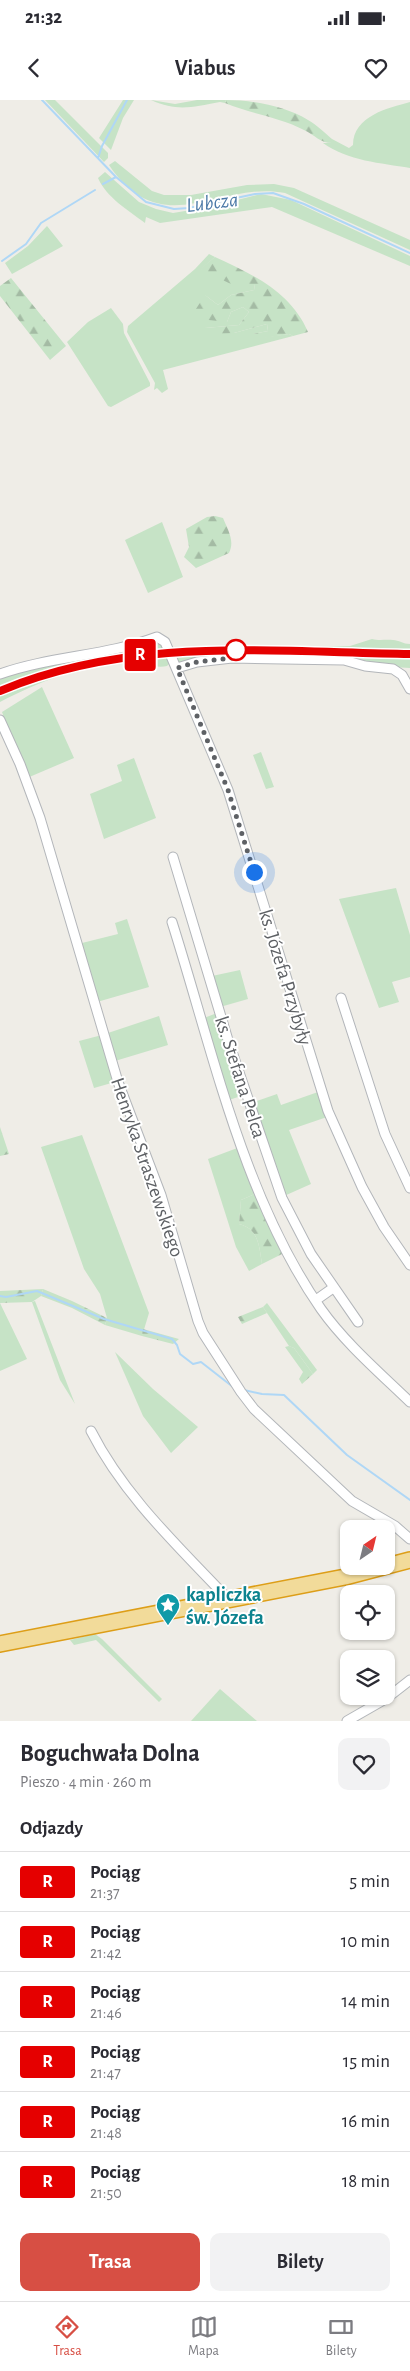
<!DOCTYPE html>
<html lang="pl">
<meta charset="utf-8">
<style>
:root{--surface:#fff;--page:#f2f2f3;--text:#2b2b33;--muted:#7c7c81;--line:#e1e1e2;--accent:#d74f44}
body{margin:0;font-family:"Alegreya Sans",sans-serif;background:var(--page);color:var(--text);height:100vh;display:flex;flex-direction:column;font-size:19px;white-space:nowrap}
*{box-sizing:border-box;margin:0}
p{font-size:16px;color:var(--muted)}
.icon{flex:none;width:28px;height:28px;fill:none;stroke:currentColor;stroke-width:2;stroke-linecap:round;stroke-linejoin:round}
.map{position:relative;height:1621px;overflow:hidden}
.details{display:flex;flex-direction:column;background:var(--surface);flex:1}
.details>*{flex:none}
.badge{padding:0 10px;border-radius:4px;font-size:18px;line-height:32px}
.needle{width:32px;rotate:35deg}
.tools{position:absolute;left:340px;top:1420px;display:grid;gap:10px}
.tools a{display:grid;place-items:center;width:55px;height:55px;border-radius:10px;background:var(--surface);box-shadow:0 1px 4px #0004;font-size:25px}
.you{position:absolute;width:25px;height:25px;margin:-12px;border:4px solid #fff;border-radius:50%;background:#1a73e8;box-shadow:0 0 0 8px #1a73e833}
.map>.badge{position:absolute;translate:-50% -50%;box-shadow:0 0 0 2px #fff}
h2{padding:0 20px;font-size:19px;line-height:45px}
.round{display:grid;place-items:center;flex:none;width:52px;height:52px;border-radius:10px;background:var(--page)}
.head{display:flex;align-items:center;justify-content:space-between;height:85px;padding:0 20px}
h1{font-size:24px;font-weight:600;line-height:38px}
.primary-button{display:flex;gap:10px;margin-top:auto;padding:10px 20px}
.primary-button a{flex:1;height:58px;border-radius:10px;background:var(--accent);color:#fff;font-size:20px;font-weight:600;line-height:58px;text-align:center}
.primary-button a+a{background:var(--page);color:var(--text)}
ul{padding:0;list-style:none}
li{display:flex;align-items:center;gap:15px;height:60px;padding:0 20px;border-top:1px solid var(--line)}
li div{flex:1}
li b{display:block;font-size:19px}
li em{font-style:normal}
li .badge{min-width:55px;font-weight:700;text-align:center}
.status{display:flex;justify-content:space-between;align-items:center;height:35px;padding:0 25px;background:var(--surface);direction:ltr}
.status svg{height:14px;fill:currentColor}
header{display:flex;justify-content:space-between;align-items:center;height:65px;padding:0 20px;background:var(--surface);font-size:22px;font-weight:600}
.menu{display:flex;justify-content:space-around;align-items:center;height:70px;border-top:1px solid var(--line);background:var(--surface);font-size:14px;color:var(--muted)}
.menu a{display:grid;justify-items:center;gap:2px}
.menu .current{color:var(--accent)}
.map>svg:first-child{display:block}
.grass{fill:#c6e3c6}
.forest{fill:url(#forest-firs)}
.lines{fill:none;stroke-linecap:round;stroke-linejoin:round}
.stream{stroke:#afd7f6;stroke-width:2}
.street-casing{stroke:#b3b6ba;stroke-width:11}
.highway-casing{stroke:#dd9e18;stroke-width:18}
.street{stroke:#fff;stroke-width:9}
.highway{stroke:#f2db9a;stroke-width:15}
.rail{stroke:#b4b5b5;stroke-width:2;stroke-dasharray:1 6;stroke-linecap:butt}
.line-casing{stroke:#fff;stroke-width:11}
.line{stroke:#e50000;stroke-width:8}
.walk{stroke:#5e6165;stroke-width:5;stroke-dasharray:0 9}
.stop-dot{fill:#fff;stroke:#e50000;stroke-width:2.5}
.labels{text-anchor:middle;stroke-width:4;stroke-linejoin:round;paint-order:stroke}
.street-label{font-size:20px;fill:#5e6165;stroke:#fff}
.culture-label{font-size:20px;font-weight:bold;fill:#0d838f;stroke:#fff;text-anchor:start}
.water-label{font-size:21px;font-style:italic;fill:#4c79a7;stroke:#fff}
</style>
<div class="status"><b>21:32</b><svg viewBox="0 0 49 12"><path d="M0 12V9h3v3zM5 12V6h3v6zM10 12V3h3v9zM15 12V0h3v12zM26 1h20v11H26zM47 4h2v5h-2z"/></svg></div>
<header><svg class="icon" aria-label="back" viewBox="0 0 24 24"><path d="M15 5l-7 7 7 7"/></svg>Viabus<svg class="icon" aria-label="heart" viewBox="0 0 24 24"><path d="M12 20l-8-8c-3-5 5-10 8-4 3-6 11-1 8 4z"/></svg></header>
<div class="map">
<svg width="410" height="1621" viewBox="0 0 410 1621">
<defs>
<pattern id="forest-firs" width="22" height="20" patternUnits="userSpaceOnUse" patternTransform="scale(1.25)"><rect width="22" height="20" fill="#c6e3c6"/><path d="M5 1l3.5 6h-7zM16 11l3.5 6h-7z" fill="#a4bba4"/></pattern>
</defs>
<rect width="100%" height="100%" fill="#efede7"/>
<path class="grass" d="M45,0H55L108,53V58L104,62Z
M123,0H134L123,18L111,50L99,38Z
M151,0L175,4L197,0H226L225,3L220,2C192,7 178,12 151,0Z
M410,2V68C381,63 348,61 323,43H332V39L349,48L353,45C353,16 388,8 410,2Z
M115,61L152,91L164,95H191L247,85L274,84L294,88L410,140V150L285,93C220,80 162,144 109,65Z
M105,72L139,102L156,109L173,113L227,104L233,101L261,94L291,100L410,156V166L272,107L160,123L146,117L145,123C128,110 107,98 98,78Z
M47,126L63,146L12,174L5,163L28,146Z
M209,154L215,157L201,169L255,184L254,190L231,195L218,205L205,195L227,222L231,212L243,207L249,212L239,225L205,228L234,233L267,224L268,231L253,234V239L289,234L293,236L163,270L168,289L162,293L157,288L154,290L155,283L127,232L128,226L195,169Z
M111,208L123,224L124,233L150,283V286L111,307L108,306L67,242L88,222Z
M162,422L183,477L148,493L125,440Z
M372,539C380,541 386,539 393,540C399,540 403,544 410,544V551L288,550V546H350Z
M156,541L161,542L166,549L83,561L0,588V576Z
M174,554L410,557V568L376,566L327,558L178,564Z
M168,555L170,563L167,566C154,569 139,561 125,562C82,565 38,582 0,602V595C55,573 110,561 168,555Z
M42,587L74,658L27,678L2,612Z
M261,652L274,687L266,689L253,655Z
M134,658L156,718L104,739L90,694L122,681L117,665Z
M396,788L410,835V877L392,882L399,902L379,908L339,799Z
M127,819L149,887L97,902L78,844L118,834L115,823Z
M240,870L248,899L220,907L212,876Z
M217,913L244,995L229,1000L204,918Z
M159,916L168,945L115,961L108,933Z
M102,935L115,982L94,988L79,941Z
M318,992L327,1017L289,1030L311,1084L284,1096L251,1003L277,994L281,1005Z
M82,1035L149,1213L142,1236L105,1225L107,1218L100,1194L84,1169L41,1047Z
M240,1047L257,1093L241,1100L239,1124C259,1129 259,1146 262,1164L249,1171L236,1147L208,1059Z
M43,1189L72,1201V1208L41,1196Z
M35,1201L75,1304L60,1280L32,1202Z
M0,1203L27,1259L0,1271Z
M267,1203L317,1270L313,1274L294,1248L289,1246L263,1207Z
M115,1252L153,1289L198,1327L171,1353L143,1316Z
M95,1534L102,1539L162,1599L159,1602L96,1540L74,1545L70,1540Z
M220,1589L257,1621H191Z"/>
<path class="forest" d="M226,0C252,0 285,6 308,20C317,25 325,33 332,39V43C320,43 315,35 304,30C280,17 251,14 225,3Z
M215,157C252,174 291,192 308,232L293,236L289,234L253,240V234L268,231L267,224L234,233L205,234V228L239,225L249,212L243,207L231,212L227,222L200,219L194,212L205,195L218,205L231,195L254,190L255,184L235,186L200,169Z
M11,178L66,246L50,260L0,196V186Z
M215,416L223,418C228,430 235,441 229,453L196,468L184,457L189,447L186,429L207,417Z
M0,1027L9,1054L0,1056Z
M257,1093L284,1153L262,1164C259,1146 259,1129 239,1124L241,1100Z
M43,1189L41,1196L32,1202L0,1203V1191Z
M72,1201L107,1218L105,1225L72,1208Z
M263,1207L267,1213L242,1224L238,1217Z
M143,1228V1229L179,1239L173,1244L142,1236Z
M289,1246L294,1248L313,1274L302,1284L299,1279L303,1272L285,1247Z"/>
<g class="lines">
<path class="stream" d="M42,0L116,77L146,102L174,109L189,108L255,94L273,93L304,104L410,153
M98,58L102,46L127,0
M103,84L116,77
M2,161L26,144L41,123L95,90
M0,1196L6,1197L37,1191L104,1219L172,1239L177,1245L180,1254L193,1264L201,1262L233,1287
M244,1290L262,1294L284,1295L347,1355L410,1400"/>
<g class="street-casing">
<path id="street" d="M177,568L197,562L232,558L344,560L365,566L393,569L402,575L410,589
M0,574C51,556 106,556 157,537L165,542L228,690L328,1011L362,1087L384,1127L410,1165
M0,620L20,664L40,718L118,982L161,1095L198,1221L203,1233L241,1292L254,1309L352,1401L395,1426L410,1439
M173,757L228,940L282,1098L311,1154L358,1222
M172,822C213,951 243,1097 321,1209C345,1243 380,1273 410,1302
M341,898L385,1034L410,1088
M316,1200L333,1188
M91,1331C124,1396 179,1447 229,1500
M347,1621L387,1598L410,1580"/>
</g>
<g class="highway-casing">
<path id="highway" d="M0,1544L345,1477L410,1460"/>
</g>
<use href="#street" class="street"/>
<use href="#highway" class="highway"/>
<path class="rail" d="M0,592C130,537 272,551 410,554"/>
</g>
<g class="lines">
<g class="line-casing">
<path id="line" d="M0,591C131,536 271,552 410,554"/>
</g>
<use href="#line" class="line"/>
<path class="walk" d="M236,550L232,558L197,562L177,568L228,690L254,772"/>
</g>
<defs>
<g id="sight-pin" transform="scale(1.25)"><path d="M0 17L-7.5 6A9.5 9.5 0 1 1 7.5 6Z" fill="#0f9aa8" stroke="#fff"/><path d="M0-6L1.8-2.2L6-1.7L2.9 1.2L3.7 5.4L0 3.3L-3.7 5.4L-2.9 1.2L-6-1.7L-1.8-2.2Z" fill="#fff"/></g>
</defs>
<g fill-rule="evenodd">
<use href="#sight-pin" x="168" y="1505"/>
</g>
<circle class="stop-dot" cx="236" cy="550" r="10"/>
<g class="labels">
<g class="street-label">
<text transform="translate(286 877) rotate(73)" y="7">ks. Józefa Przybyły</text>
<text transform="translate(241 977) rotate(72)" y="7">ks. Stefana Pelca</text>
<text transform="translate(148 1067) rotate(71)" y="7">Henryka Straszewskiego</text>
</g>
<g class="culture-label">
<text x="186" y="1501">kapliczka<tspan x="186" dy="23">św. Józefa</tspan></text>
</g>
<g class="water-label">
<text transform="translate(212 102) rotate(-7)" y="7">Lubcza</text>
</g>
</g>
</svg>
<div class="tools">
<a><svg class="needle" viewBox="-14 -14 28 28"><path d="M0-13l5 13h-10z" fill="#e53935"/><path d="M0 13l5-13h-10z" fill="#7c7c81"/></svg></a>
<a><svg class="icon" aria-label="locate" viewBox="0 0 24 24"><circle cx="12" cy="12" r="6"/><path d="M12 2v4M12 18v4M2 12h4M18 12h4"/></svg></a>
<a><svg class="icon" aria-label="layers" viewBox="0 0 24 24"><path d="M12 4l9 5-9 5-9-5zM3 14l9 5 9-5"/></svg></a>
</div>
<div class="you" style="left:254px;top:772px"></div>
<b class="badge" style="left:140px;top:555px;background:#e50000;color:#fff">R</b>
</div>
<section class="details">
<div class="head"><div><h1>Boguchwała Dolna</h1><p>Pieszo · 4 min · 260 m</p></div><a class="round"><svg class="icon" aria-label="heart" viewBox="0 0 24 24"><path d="M12 20l-8-8c-3-5 5-10 8-4 3-6 11-1 8 4z"/></svg></a></div>
<h2>Odjazdy</h2>
<ul>
<li><span class="badge" style="background:#e50000;color:#fff">R</span><div><b>Pociąg</b><p>21:37</p></div><em>5 min</em></li>
<li><span class="badge" style="background:#e50000;color:#fff">R</span><div><b>Pociąg</b><p>21:42</p></div><em>10 min</em></li>
<li><span class="badge" style="background:#e50000;color:#fff">R</span><div><b>Pociąg</b><p>21:46</p></div><em>14 min</em></li>
<li><span class="badge" style="background:#e50000;color:#fff">R</span><div><b>Pociąg</b><p>21:47</p></div><em>15 min</em></li>
<li><span class="badge" style="background:#e50000;color:#fff">R</span><div><b>Pociąg</b><p>21:48</p></div><em>16 min</em></li>
<li><span class="badge" style="background:#e50000;color:#fff">R</span><div><b>Pociąg</b><p>21:50</p></div><em>18 min</em></li>
</ul>
<div class="primary-button"><a>Trasa</a><a>Bilety</a></div>
</section>
<nav class="menu">
<a class="current"><svg class="icon" aria-label="directions" viewBox="0 0 24 24"><path d="M12 3l9 9-9 9-9-9zM9 14v-3h6M13 9l2 2-2 2"/></svg>Trasa</a>
<a><svg class="icon" aria-label="map" viewBox="0 0 24 24"><path d="M3 6l6-2 6 2 6-2v14l-6 2-6-2-6 2zM9 4v14M15 6v14"/></svg>Mapa</a>
<a><svg class="icon" aria-label="tickets" viewBox="0 0 24 24"><path d="M3 7h18v10H3zM15 7v10"/></svg>Bilety</a>
</nav>
